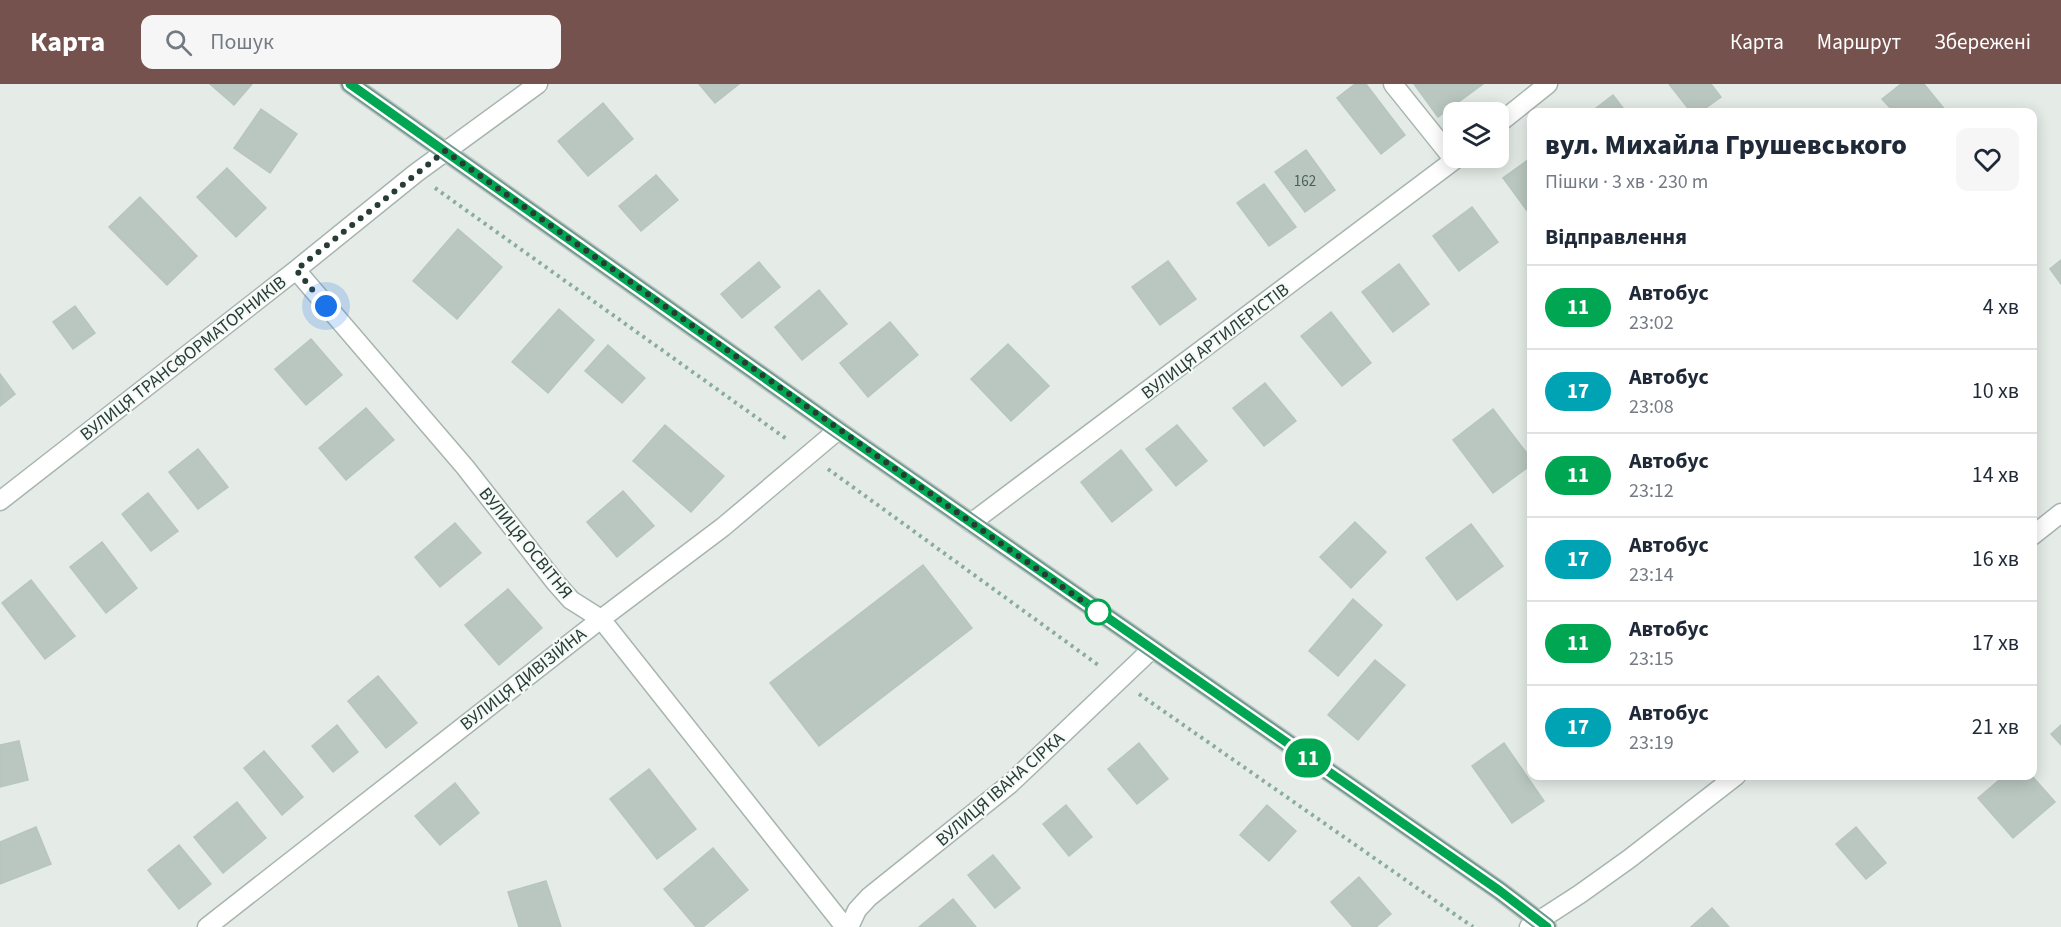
<!DOCTYPE html>
<html lang="uk">
<meta charset="utf-8">
<style>
:root{--surface:#fff;--page:#f6f6f7;--text:#1f2937;--muted:#747a83;--line:#e0e1e3;--accent:#76524f}
body{margin:0;font-family:"Source Sans 3",sans-serif;background:var(--page);color:var(--text);height:100vh;display:flex;flex-direction:column;font-size:22px;white-space:nowrap}
*{box-sizing:border-box;margin:0}
p{font-size:20px;color:var(--muted)}
.icon{flex:none;width:33px;height:33px;fill:none;stroke:currentColor;stroke-width:2;stroke-linecap:round;stroke-linejoin:round}
.map{position:relative;flex:1;overflow:hidden}
.drawer{position:absolute;left:1527px;top:24px;width:510px;height:672px;display:flex;flex-direction:column;background:var(--surface);border-radius:12px;box-shadow:0 3px 15px #0003}
.drawer>*{flex:none}
.badge{padding:0 12px;border-radius:20px;font-size:21px;line-height:39px}
.controls{position:absolute;left:1443px;top:18px;display:grid;gap:12px}
.controls a{display:grid;place-items:center;width:66px;height:66px;border-radius:12px;background:var(--surface);box-shadow:0 3px 15px #0003;font-size:30px}
.you{position:absolute;width:30px;height:30px;margin:-15px;border:4px solid #fff;border-radius:50%;background:#1a73e8;box-shadow:0 0 0 9px #1a73e833}
.map>.badge{position:absolute;translate:-50% -50%;box-shadow:0 0 0 3px #fff}
h2{padding:0 18px;font-size:22px;line-height:54px}
.round{display:grid;place-items:center;flex:none;width:63px;height:63px;border-radius:12px;background:var(--page)}
.headline{display:flex;align-items:center;justify-content:space-between;height:102px;padding:0 18px}
h1{font-size:28px;font-weight:800;line-height:45px}
ul{padding:0;list-style:none}
li{display:flex;align-items:center;gap:18px;height:84px;padding:0 18px;border-top:2px solid var(--line)}
li div{flex:1}
li b{display:block;font-size:22px}
li em{font-style:normal}
li .badge{min-width:66px;font-weight:700;text-align:center}
header{display:flex;align-items:center;gap:36px;box-sizing:border-box;height:84px;padding:0 30px;background:var(--accent);color:#fff}
header strong{font-size:28px}
nav{display:flex;gap:33px;margin-inline-start:auto;font-size:21px}
.search{width:420px;height:54px;background:var(--page);display:flex;align-items:center;gap:15px;box-sizing:border-box;padding:0 21px;border-radius:12px;color:var(--muted);font-size:22px}
.map>svg:first-child{display:block}
.building{fill:#bac7c1;stroke:#b8c5bf;stroke-width:1.5}
.lines{fill:none;stroke-linecap:round;stroke-linejoin:round}
.minor-casing{stroke:#a8b4af;stroke-width:21}
.major-casing{stroke:#c2c8c6;stroke-width:21}
.path{stroke:#89ac9f;stroke-width:4;stroke-dasharray:3 4.5;stroke-linecap:butt}
.minor{stroke:#fff;stroke-width:18}
.major{stroke:#6f9c8e;stroke-width:18}
.line-casing{stroke:#fff;stroke-width:14}
.line{stroke:#00a651;stroke-width:9}
.walk{stroke:#263c35;stroke-width:6;stroke-dasharray:0 10.8}
.stop-dot{fill:#fff;stroke:#00a651;stroke-width:3}
.labels{text-anchor:middle;stroke-width:4.5;stroke-linejoin:round;paint-order:stroke}
.number-label{font-size:15px;fill:#4b5f58}
.street-label{font-size:18px;fill:#263c35;stroke:#f5f9f7}
</style>
<header>
<strong>Карта</strong>
<div class="search"><svg class="icon" aria-label="search" viewBox="0 0 24 24"><circle cx="10" cy="10" r="6"/><path d="M15 15l6 6"/></svg>Пошук</div>
<nav><a>Карта</a><a>Маршрут</a><a>Збережені</a></nav>
</header>
<div class="map">
<svg width="2061" height="843" viewBox="0 0 2061 843">
<rect width="100%" height="100%" fill="#e5ece8"/>
<path class="building" d="M210,0H252L234,21Z
M699,0H739L715,19Z
M1355,0H1366L1405,51L1381,70L1337,14Z
M1414,0H1483L1438,33Z
M1669,0H1711L1721,13L1700,28H1691Z
M1901,0H1924L1946,27L1944,28H1894L1882,15Z
M1613,11L1626,28H1591Z
M603,19L633,55L588,92L558,57Z
M261,25L297,50L270,89L234,64Z
M1306,66L1335,106L1305,128L1275,88Z
M1532,73V126L1528,128L1503,94Z
M227,84L266,124L236,153L197,113Z
M656,91L678,116L641,147L619,122Z
M1264,100L1296,143L1269,162L1237,119Z
M140,113L197,172L167,201L109,143Z
M1472,123L1498,158L1459,187L1433,152Z
M458,145L502,183L457,235L413,197Z
M2061,176V200L2050,185Z
M1168,177L1196,215L1160,241L1132,203Z
M759,178L780,203L742,234L721,210Z
M1399,180L1429,220L1393,248L1362,208Z
M819,206L847,240L802,276L775,243Z
M75,222L95,249L73,265L53,238Z
M559,225L594,256L548,309L512,278Z
M1331,228L1371,279L1342,302L1301,252Z
M890,238L918,271L868,313L840,279Z
M311,255L342,291L306,321L275,285Z
M1008,260L1049,302L1011,337L971,295Z
M608,261L645,294L622,319L585,287Z
M0,290L15,310L0,322Z
M1265,299L1296,337L1264,362L1233,324Z
M366,324L394,356L346,396L319,364Z
M1493,325L1532,376V380L1493,409L1453,356Z
M665,341L724,392L691,428L633,377Z
M1177,341L1207,377L1176,402L1146,365Z
M198,365L228,403L198,425L169,388Z
M1121,366L1152,406L1112,438L1081,398Z
M623,407L654,442L617,473L587,438Z
M148,409L178,447L151,467L122,430Z
M1355,438L1386,468L1351,504L1320,473Z
M455,439L481,469L440,503L415,473Z
M1471,440L1503,482L1457,516L1426,474Z
M102,458L137,504L106,529L70,483Z
M923,481L972,544L819,662L770,599Z
M31,496L75,552L45,575L2,519Z
M508,505L542,544L499,581L465,541Z
M1353,515L1382,541L1338,592L1309,567Z
M1375,576L1405,601L1358,656L1328,631Z
M378,592L417,639L386,664L348,617Z
M337,641L358,668L333,688L312,662Z
M2061,641V661L2051,650Z
M19,657L28,696L0,703V661Z
M1139,659L1168,695L1137,720L1108,685Z
M1504,659L1544,717L1512,739L1472,682Z
M264,667L303,713L282,731L244,684Z
M649,685L696,745L657,775L610,715Z
M2004,692H2032L2055,718L2013,754L1978,714Z
M455,699L479,729L440,761L415,732Z
M237,718L266,754L223,789L194,753Z
M1066,721L1092,753L1069,772L1043,740Z
M1267,721L1296,747L1269,777L1240,751Z
M36,743L51,780L0,800V758Z
M1856,743L1886,779L1866,795L1836,760Z
M179,761L211,800L179,825L148,786Z
M713,764L748,806L703,843H696L664,805Z
M993,771L1020,804L995,824L968,791Z
M1359,793L1391,830L1376,843H1353L1331,818Z
M546,797L561,843H519L508,808Z
M953,815L976,843H919Z
M1712,824L1729,843H1691Z"/>
<g class="lines">
<g class="minor-casing">
<path id="minor" d="M1393,0L1454,76
M1498,40L1548,0
M296,186L465,383L555,498L571,516L601,535L845,843
M0,417L296,186L416,89L538,0
M971,439L1457,74
M2032,452L2061,429
M207,843L601,535L723,443L838,346
M849,843L857,826L869,813L1010,700L1152,565
M1529,843L1580,810L1629,775L1736,692"/>
</g>
<g class="major-casing">
<path id="major" d="M350,0L838,346L1500,807L1547,843"/>
</g>
<path class="path" d="M435,104L788,356
M828,385L1101,583
M1139,610L1473,843"/>
<use href="#minor" class="minor"/>
<use href="#major" class="major"/>
</g>
<g class="lines">
<g class="line-casing">
<path id="line" d="M350,0L838,346L1500,807L1547,843"/>
</g>
<use href="#line" class="line"/>
<path class="walk" d="M326,222L296,186L445,67L1098,528"/>
</g>
<circle class="stop-dot" cx="1098" cy="528" r="12"/>
<g class="labels">
<g class="number-label">
<text x="1305" y="102">162</text>
</g>
<g class="street-label">
<text transform="translate(1215 257) rotate(-37)" y="6">ВУЛИЦЯ АРТИЛЕРІСТІВ</text>
<text transform="translate(183 274) rotate(-38)" y="6">ВУЛИЦЯ ТРАНСФОРМАТОРНИКІВ</text>
<text transform="translate(526 459) rotate(51)" y="6">ВУЛИЦЯ ОСВІТНЯ</text>
<text transform="translate(523 595) rotate(-38)" y="6">ВУЛИЦЯ ДИВІЗІЙНА</text>
<text transform="translate(1000 705) rotate(-41)" y="6">ВУЛИЦЯ ІВАНА СІРКА</text>
</g>
</g>
</svg>
<div class="controls">
<a><svg class="icon" aria-label="layers" viewBox="0 0 24 24"><path d="M12 4l9 5-9 5-9-5zM3 14l9 5 9-5"/></svg></a>
</div>
<div class="you" style="left:326px;top:222px"></div>
<b class="badge" style="left:1308px;top:674px;background:#00a651;color:#fff">11</b>
<section class="drawer">
<div class="headline"><div><h1>вул. Михайла Грушевського</h1><p>Пішки · 3 хв · 230 m</p></div><a class="round"><svg class="icon" aria-label="heart" viewBox="0 0 24 24"><path d="M12 20l-8-8c-3-5 5-10 8-4 3-6 11-1 8 4z"/></svg></a></div>
<h2>Відправлення</h2>
<ul>
<li><span class="badge" style="background:#00a651;color:#fff">11</span><div><b>Автобус</b><p>23:02</p></div><em>4 хв</em></li>
<li><span class="badge" style="background:#00a3b4;color:#fff">17</span><div><b>Автобус</b><p>23:08</p></div><em>10 хв</em></li>
<li><span class="badge" style="background:#00a651;color:#fff">11</span><div><b>Автобус</b><p>23:12</p></div><em>14 хв</em></li>
<li><span class="badge" style="background:#00a3b4;color:#fff">17</span><div><b>Автобус</b><p>23:14</p></div><em>16 хв</em></li>
<li><span class="badge" style="background:#00a651;color:#fff">11</span><div><b>Автобус</b><p>23:15</p></div><em>17 хв</em></li>
<li><span class="badge" style="background:#00a3b4;color:#fff">17</span><div><b>Автобус</b><p>23:19</p></div><em>21 хв</em></li>
</ul>
</section>
</div>
